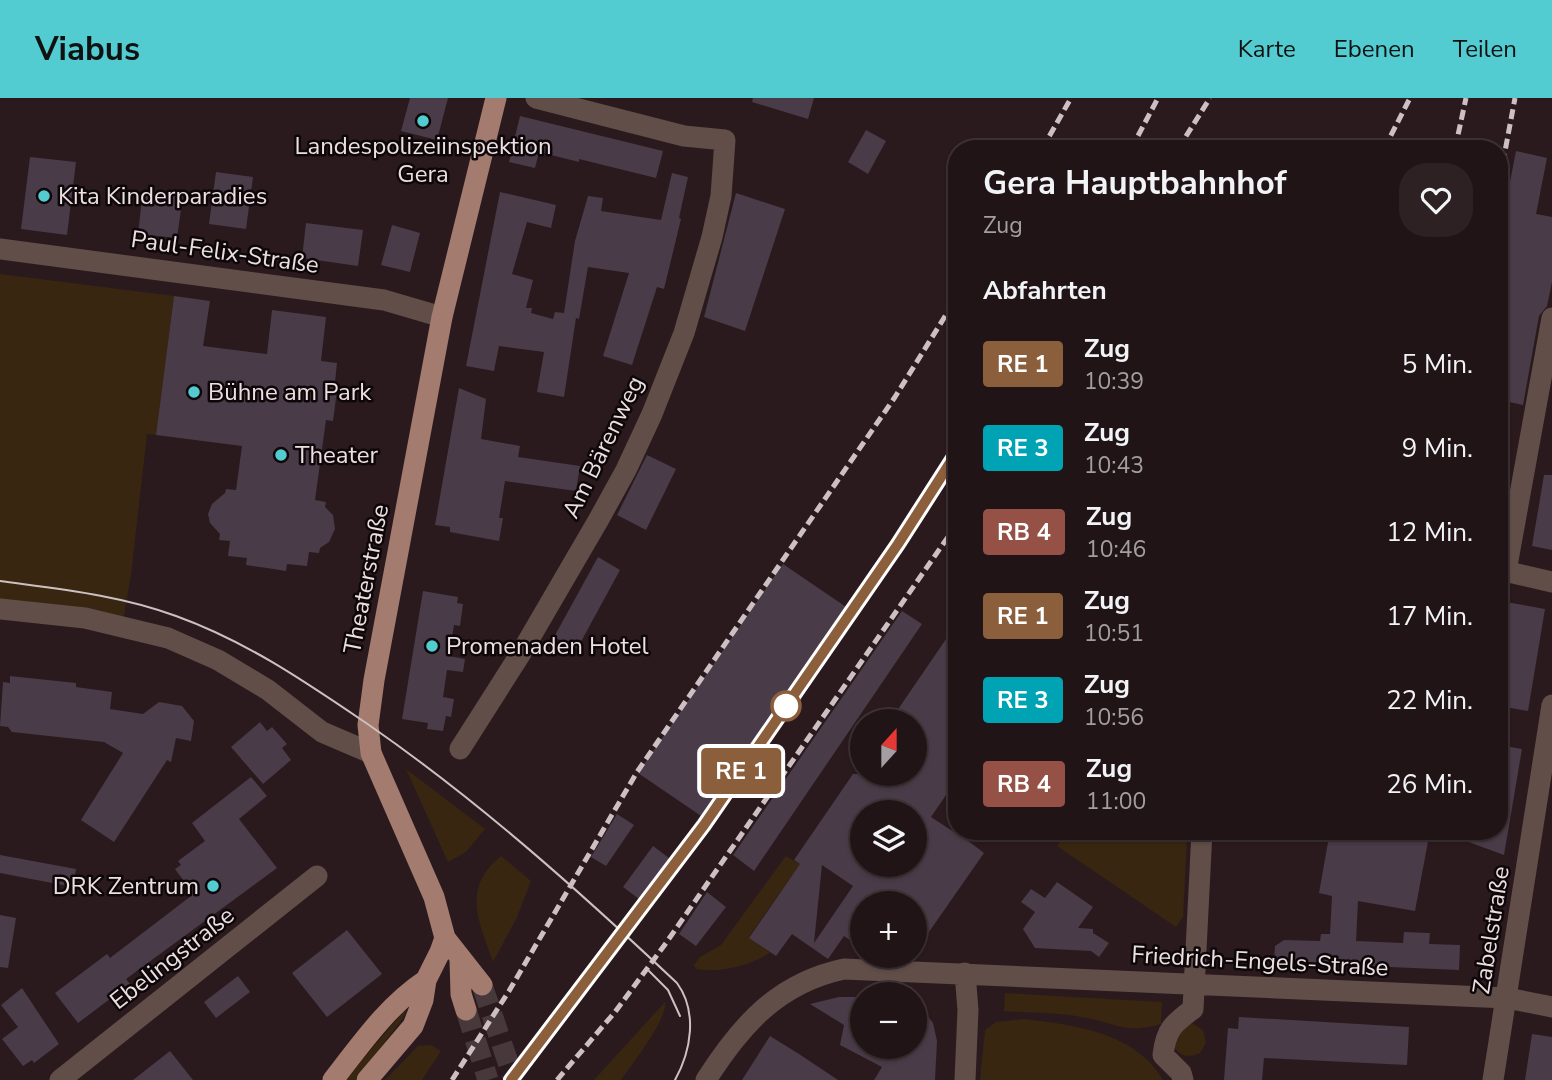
<!DOCTYPE html>
<html lang="de">
<meta charset="utf-8">
<style>
:root{--surface:#201416;--page:#2d2123;--text:#f1f3f6;--muted:#a29ea1;--line:#3d3335;--accent:#52ccd0}
body{margin:0;font-family:"Nunito Sans",sans-serif;background:var(--page);color:var(--text);height:100vh;display:flex;flex-direction:column;font-size:26px;white-space:nowrap}
*{box-sizing:border-box;margin:0}
p{font-size:23px;color:var(--muted)}
.icon{flex:none;width:38px;height:38px;fill:none;stroke:currentColor;stroke-width:2;stroke-linecap:round;stroke-linejoin:round}
.map{position:relative;flex:1;overflow:hidden}
.side{position:absolute;left:948px;top:42px;width:560px;height:700px;display:flex;flex-direction:column;background:var(--surface);border-radius:28px;box-shadow:0 2px 5px #0004,0 0 0 2px var(--line)}
.side>*{flex:none}
.badge{padding:0 14px;border-radius:5px;font-size:24px;line-height:46px}
.needle{width:46px;rotate:21deg}
.tools{position:absolute;left:850px;top:611px;display:grid;gap:14px}
.tools a{display:grid;place-items:center;width:77px;height:77px;border-radius:50%;background:var(--surface);box-shadow:0 2px 5px #0004,0 0 0 2px var(--line);font-size:35px}
.map>.badge{position:absolute;translate:-50% -50%;box-shadow:0 0 0 4px #fff}
h2{padding:0 35px;font-size:26px;line-height:63px}
.round{display:grid;place-items:center;flex:none;width:74px;height:74px;border-radius:28px;background:var(--page)}
.headline{display:flex;align-items:center;justify-content:space-between;height:119px;padding:0 35px}
h1{font-size:33px;font-weight:700;line-height:52px}
ul{padding:0;list-style:none}
li{display:flex;align-items:center;gap:21px;height:84px;padding:0 35px}
li div{flex:1}
li b{display:block;font-size:26px}
li em{font-style:normal}
li .badge{min-width:77px;font-weight:700;text-align:center}
header{display:flex;align-items:center;gap:42px;box-sizing:border-box;height:98px;padding:0 35px;background:var(--accent);color:#111}
header strong{font-size:33px}
nav{display:flex;gap:38px;margin-inline-start:auto;font-size:24px}
.map>svg:first-child{display:block}
.green{fill:#382610}
.building{fill:#493b47;fill-rule:evenodd}
.lines{fill:none;stroke-linecap:round;stroke-linejoin:round}
.major-tunnel{stroke:#47383b;stroke-width:21;stroke-dasharray:21 10;stroke-linecap:butt}
.minor{stroke:#614e48;stroke-width:21}
.major{stroke:#a37b6f;stroke-width:21}
.tram{stroke:#ccc0c2;stroke-width:2}
.rail{stroke:#ccc0c2;stroke-width:5;stroke-dasharray:10 5;stroke-linecap:butt}
.line-casing{stroke:#fff;stroke-width:16}
.line{stroke:#8b5e3c;stroke-width:10}
.poi-dot{fill:#52ccd0;stroke:#0e0709;stroke-width:2.5}
.stop-dot{fill:#fff;stroke:#8b5e3c;stroke-width:3.5}
.labels{text-anchor:middle;stroke-width:5;stroke-linejoin:round;paint-order:stroke}
.poi-label{font-size:24px;fill:#ebdfe1;stroke:#0e0709;text-anchor:start}
.street-label{font-size:24px;fill:#ebdfe1;stroke:#0e0709}
</style>
<header>
<strong>Viabus</strong>
<nav><a>Karte</a><a>Ebenen</a><a>Teilen</a></nav>
</header>
<div class="map">
<svg width="1552" height="982" viewBox="0 0 1552 982">
<rect width="100%" height="100%" fill="#2a1a1e"/>
<path class="green" d="M0,176L174,198L156,337L147,336L131,477L123,522L0,505Z
M406,671L485,731L466,754L448,764Z
M1067,733H1178L1187,739L1183,819L1176,829L1057,748Z
M501,758L531,783L517,819L493,864C479,824 461,790 501,758Z
M786,758L811,773L792,777L749,839L770,855C749,868 720,875 696,871L694,867L700,859L721,847Z
M1005,895L1162,904L1161,926C1123,937 1115,924 1081,919C1056,914 1029,915 1004,913Z
M665,904C668,921 632,966 621,982H594Z
M405,912L406,915L401,923L355,982H345Z
M1024,921C1074,927 1135,934 1163,982H980L985,932L996,924Z
M1192,925L1203,932L1206,944L1200,955C1188,961 1179,958 1173,947L1185,926Z
M431,947L441,953L422,982H385L418,948Z"/>
<path class="building" d="M410,0H448L437,42L401,33Z
M753,0H814L808,21L752,4Z
M520,18L663,53L656,80L579,61V64L539,54L535,70L509,64Z
M866,32L886,43L868,76L848,64Z
M1516,53L1547,60L1536,116L1552,119V184L1547,208L1539,218L1523,307L1500,302V108L1505,109Z
M30,59L76,64L67,137L21,131Z
M216,74L253,79L246,131L209,126Z
M672,75L688,79L679,120L681,121L664,191L657,189L632,267L603,258L629,175L588,169L579,221L576,220L564,299L537,294L544,254L499,248L494,273L466,268L500,94L556,107L551,130L527,124L512,176L533,182L526,210H532L531,215L553,221L555,214L564,215L575,143L588,98L603,100L601,113L661,122Z
M143,92L183,97L177,140L138,136Z
M736,95L785,111L745,233L704,219Z
M306,125L363,132L358,168L302,160Z
M392,127L420,135L410,174L381,167Z
M174,198L210,203L203,248L267,256L272,212L326,219L321,263L337,265L335,284L338,285L333,323L326,322L315,402L326,404L325,409L333,417L335,431L329,444L320,450L319,455L309,454L307,468L287,466L286,473L267,470L246,467L247,460L228,458L230,443L219,442L220,436L210,425L208,416L212,406L225,395L226,391L236,392L242,348L156,337Z
M459,290L486,301L481,341L520,348L518,359L580,368L576,393L505,383L499,420H503L499,443L450,434V429L435,427Z
M647,357L676,371L646,432L617,417Z
M1544,377H1552V452L1532,448Z
M598,459L620,472L577,551L554,539Z
M783,466L852,513L707,722L638,675Z
M423,493L458,499L457,505L463,506L460,528L454,527L449,558L465,561L463,574L447,572L443,599L454,601L451,619L446,618L443,633L427,631L428,625L402,621Z
M1500,503L1545,511L1528,613L1500,608V559L1506,526L1500,525Z
M902,513L922,526L754,773L733,757Z
M957,525V681L931,719L957,736L958,735L984,755L915,854V805H863V851L844,838L828,861L792,836L776,858L749,840L800,766L794,762L853,676H915V623H890ZM863,714H915V766H863ZM822,767L853,788L814,845Z
M10,578L76,585V589L112,594L110,611L143,616L159,604L182,608L194,623L191,643L176,640L171,664L167,662L114,744L81,722L123,655L104,644L12,634L8,629L0,628L3,584L10,585Z
M260,624L267,633L272,629L287,646L282,650L291,662L263,686L231,649Z
M1500,647L1522,651L1504,757L1444,735L1500,733Z
M251,679L267,698L239,721L277,770L126,881L130,886L78,925L55,895L107,856L110,860L191,798L189,796L192,794L175,771L181,767L178,763L205,743L192,725Z
M617,716L634,727L606,768L591,759Z
M1330,733H1430L1415,813L1358,803L1356,843L1403,845L1404,834L1430,835L1429,846L1460,847L1459,872L1274,864L1275,848L1284,842L1320,843L1321,836H1330L1332,798L1319,795Z
M653,748L673,763L643,804L623,789Z
M0,757L76,771L73,789L0,775Z
M1057,784L1093,809L1078,830L1093,831V835L1109,845L1099,859L1091,853L1035,850L1023,831L1035,814L1021,804L1031,791L1045,800Z
M707,794L726,809L696,848L679,836Z
M0,817L16,820L8,870L0,869Z
M347,832L382,876L327,919L292,875Z
M238,878L250,894L216,920L204,904Z
M22,890L59,946L34,965L32,962L23,968L2,941L18,929L1,907Z
M839,899H863V948H915V902L933,925L937,943L935,982H874L882,969L840,947L844,927L810,906Z
M1239,919L1409,929L1407,967L1264,960L1262,982H1224L1228,930L1238,931Z
M1532,936L1552,939V982H1525Z
M770,938L799,956L838,982H742Z
M170,953L193,982H133Z"/>
<g class="lines">
<path class="major-tunnel" d="M482,887L514,982
M466,912L488,982"/>
<path class="minor" d="M0,151L384,202L442,219
M1500,472L1552,484
M1506,473L1552,220
M0,511L85,520L168,540L218,562L268,592L322,634L371,655
M460,651L521,555L599,421L626,372L652,316L684,235L712,139L721,98L725,42L684,38L536,0
M60,982L317,778
M706,982C741,927 778,885 844,871L1507,900L1552,909
M965,982L968,912L965,875
M1183,982L1181,975L1163,957C1166,931 1173,926 1193,911L1202,733
M1493,982L1552,607"/>
<path class="major" d="M460,862L461,896L466,912
M482,887L445,840L434,799L371,655L368,627L374,582L442,219L496,0
M333,982C361,946 388,907 426,882
M367,982L413,928L423,902L426,882L440,854L445,840"/>
<path class="tram" d="M0,483C59,491 120,497 176,518C248,544 307,585 369,627C480,704 579,793 677,885C698,914 691,953 675,982
M649,873L668,892L680,918"/>
<path class="rail" d="M1042,51L1071,0
M1131,51L1158,0
M1178,51L1210,0
M1384,51L1410,0
M1455,51L1466,0
M1500,80L1515,0
M452,982L509,893L637,674L895,299L957,199
M511,982L704,727L898,446L957,354
M557,982L615,914L666,845L957,426"/>
</g>
<g class="lines">
<g class="line-casing">
<path id="line" d="M511,982L704,727L898,446L957,354"/>
</g>
<use href="#line" class="line"/>
</g>
<g class="poi-dot">
<circle cx="423" cy="23" r="7"/>
<circle cx="44" cy="98" r="7"/>
<circle cx="194" cy="294" r="7"/>
<circle cx="281" cy="357" r="7"/>
<circle cx="432" cy="548" r="7"/>
<circle cx="213" cy="788" r="7"/>
</g>
<circle class="stop-dot" cx="786" cy="608" r="14"/>
<g class="labels">
<g class="poi-label">
<text x="423" y="56" text-anchor="middle">Landespolizeiinspektion<tspan x="423" dy="28">Gera</tspan></text>
<text x="58" y="106">Kita Kinderparadies</text>
<text x="208" y="302">Bühne am Park</text>
<text x="295" y="365">Theater</text>
<text x="446" y="556">Promenaden Hotel</text>
<text x="199" y="796" text-anchor="end">DRK Zentrum</text>
</g>
<g class="street-label">
<text transform="translate(225 154) rotate(8)" y="8">Paul-Felix-Straße</text>
<text transform="translate(603 349) rotate(-64)" y="8">Am Bärenweg</text>
<text transform="translate(366 481) rotate(-79)" y="8">Theaterstraße</text>
<text transform="translate(1491 832) rotate(-81)" y="8">Zabelstraße</text>
<text transform="translate(172 860) rotate(-38)" y="8">Ebelingstraße</text>
<text transform="translate(1260 863) rotate(3)" y="8">Friedrich-Engels-Straße</text>
</g>
</g>
</svg>
<div class="tools">
<a><svg class="needle" viewBox="-14 -14 28 28"><path d="M0-13l5 13h-10z" fill="#e53935"/><path d="M0 13l5-13h-10z" fill="#a29ea1"/></svg></a>
<a><svg class="icon" aria-label="layers" viewBox="0 0 24 24"><path d="M12 4l9 5-9 5-9-5zM3 14l9 5 9-5"/></svg></a>
<a>+</a>
<a>−</a>
</div>
<b class="badge" style="left:741px;top:673px;background:#8b5e3c;color:#fff">RE 1</b>
<section class="side">
<div class="headline"><div><h1>Gera Hauptbahnhof</h1><p>Zug</p></div><a class="round"><svg class="icon" aria-label="heart" viewBox="0 0 24 24"><path d="M12 20l-8-8c-3-5 5-10 8-4 3-6 11-1 8 4z"/></svg></a></div>
<h2>Abfahrten</h2>
<ul>
<li><span class="badge" style="background:#8b5e3c;color:#fff">RE 1</span><div><b>Zug</b><p>10:39</p></div><em>5 Min.</em></li>
<li><span class="badge" style="background:#00a3b4;color:#fff">RE 3</span><div><b>Zug</b><p>10:43</p></div><em>9 Min.</em></li>
<li><span class="badge" style="background:#965146;color:#fff">RB 4</span><div><b>Zug</b><p>10:46</p></div><em>12 Min.</em></li>
<li><span class="badge" style="background:#8b5e3c;color:#fff">RE 1</span><div><b>Zug</b><p>10:51</p></div><em>17 Min.</em></li>
<li><span class="badge" style="background:#00a3b4;color:#fff">RE 3</span><div><b>Zug</b><p>10:56</p></div><em>22 Min.</em></li>
<li><span class="badge" style="background:#965146;color:#fff">RB 4</span><div><b>Zug</b><p>11:00</p></div><em>26 Min.</em></li>
</ul>
</section>
</div>
